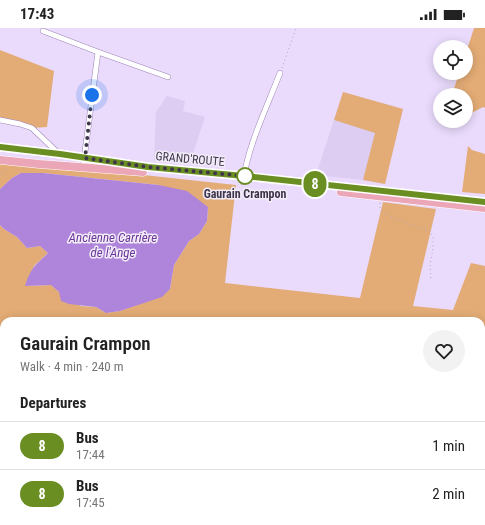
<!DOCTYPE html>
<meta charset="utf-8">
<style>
:root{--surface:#fff;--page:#f2f2f2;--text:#222;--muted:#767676;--line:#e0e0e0}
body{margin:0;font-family:"Roboto Condensed",sans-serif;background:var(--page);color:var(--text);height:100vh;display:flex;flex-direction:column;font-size:15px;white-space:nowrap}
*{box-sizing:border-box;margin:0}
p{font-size:13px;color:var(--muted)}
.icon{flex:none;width:22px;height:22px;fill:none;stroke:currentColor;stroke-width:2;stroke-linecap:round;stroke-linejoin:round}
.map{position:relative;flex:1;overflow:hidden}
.details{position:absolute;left:0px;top:289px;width:485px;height:208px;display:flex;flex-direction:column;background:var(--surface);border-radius:12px 12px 0 0;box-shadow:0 2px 10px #0003}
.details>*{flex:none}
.badge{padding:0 8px;border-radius:13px;font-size:14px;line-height:26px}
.controls{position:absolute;left:433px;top:12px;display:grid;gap:8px}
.controls a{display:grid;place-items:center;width:40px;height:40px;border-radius:50%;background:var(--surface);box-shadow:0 2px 10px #0003;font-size:20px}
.you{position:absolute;width:20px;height:20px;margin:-10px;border:3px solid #fff;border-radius:50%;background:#1a73e8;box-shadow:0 0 0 6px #1a73e833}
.map>.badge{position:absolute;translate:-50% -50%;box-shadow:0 0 0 2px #fff}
h2{padding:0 20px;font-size:15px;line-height:36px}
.round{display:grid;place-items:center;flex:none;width:42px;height:42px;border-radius:21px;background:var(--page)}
.head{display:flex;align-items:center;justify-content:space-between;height:68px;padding:0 20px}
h1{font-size:19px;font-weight:600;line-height:30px}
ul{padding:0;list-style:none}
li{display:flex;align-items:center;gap:12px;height:48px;padding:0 20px;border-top:1px solid var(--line)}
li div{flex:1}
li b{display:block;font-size:15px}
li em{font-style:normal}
li .badge{min-width:44px;font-weight:700;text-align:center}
.status{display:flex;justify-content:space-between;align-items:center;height:28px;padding:0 20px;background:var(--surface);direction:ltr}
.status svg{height:11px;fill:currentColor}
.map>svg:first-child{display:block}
.built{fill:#ddcdf2}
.green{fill:#e3ac76}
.water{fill:#ae85da}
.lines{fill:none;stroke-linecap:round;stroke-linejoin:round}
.service-casing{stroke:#9d85b8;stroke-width:3.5}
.minor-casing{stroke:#9d85b8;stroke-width:6}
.primary-casing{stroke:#fff;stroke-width:9}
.motorway-casing{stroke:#fff;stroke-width:10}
.path{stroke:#b3a5c3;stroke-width:1;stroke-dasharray:1 3;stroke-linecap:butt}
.service{stroke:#fff;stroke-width:2.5}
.minor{stroke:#fff;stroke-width:5}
.primary{stroke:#eba7b8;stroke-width:8}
.motorway{stroke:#dd6c89;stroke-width:9}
.line-casing{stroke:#fff;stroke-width:9}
.line{stroke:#6b8e23;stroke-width:6}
.walk{stroke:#3f354b;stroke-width:4;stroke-dasharray:0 7.2}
.stop-dot{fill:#fff;stroke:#6b8e23;stroke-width:2}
.labels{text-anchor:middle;stroke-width:3;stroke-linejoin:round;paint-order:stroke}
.street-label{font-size:12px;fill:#3f354b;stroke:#f2edf8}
.stop-label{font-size:12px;font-weight:bold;fill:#3f354b;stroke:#f2edf8}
.water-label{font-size:13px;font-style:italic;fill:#6b369a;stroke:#f2edf8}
</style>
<div class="status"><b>17:43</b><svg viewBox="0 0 49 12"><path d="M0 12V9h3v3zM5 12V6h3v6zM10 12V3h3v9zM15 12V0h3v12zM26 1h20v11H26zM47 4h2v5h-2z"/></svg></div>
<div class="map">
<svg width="485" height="497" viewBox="0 0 485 497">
<rect width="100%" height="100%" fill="#eadbfc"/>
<path class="built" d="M343,64L403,81L385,156L363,152L316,147Z
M167,68L185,73L183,83L205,89L190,135L154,132L156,84Z"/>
<path class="green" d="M474,0H485V80L483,79L466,88V67H452L459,45H466V25Z
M0,22L54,43L47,99L32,100L0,92Z
M343,64L403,81L385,156L363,152L375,105L334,92Z
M468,118L472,122L485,126V166L462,164Z
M0,133L116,144L236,157L225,255L360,270L383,174L436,181L413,278L453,282L471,235L485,238V497H65L70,493H481V293H4V493H46L38,497H0V197L4,201L17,209L27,220L40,218L48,225L34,238L26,258L51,257L59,264L81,278L96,279L106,285L120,283L137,277L170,261L174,237L189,213L199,206L207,193L208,179L159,157L43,145H21L12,150L0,161Z"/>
<path class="water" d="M21,145H43L159,157L187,163L208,179L207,193L199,206L189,213L174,237L170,261L162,269L120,283L106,285L96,279L69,276L61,273L59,264L51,257L25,258C31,239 35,238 48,225L40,218L27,220L17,209L4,201L0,197V161L12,150Z"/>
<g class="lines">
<g class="service-casing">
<path id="service" d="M0,362H4
M481,405L485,406"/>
</g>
<g class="minor-casing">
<path id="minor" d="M43,3L98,24
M0,92L20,96L32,100L58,125
M83,139L98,24L168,49
M243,154C248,117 267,79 280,45"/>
</g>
<g class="primary-casing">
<path id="primary" d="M0,119L60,126L148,139L243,148L485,174
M0,132L39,136L143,144
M341,164L485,180"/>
</g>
<g class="motorway-casing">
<path id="motorway" d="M0,315L4,316
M0,335L4,336
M481,361L485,362
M481,386L485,387"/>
</g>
<path class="path" d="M282,40L296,0
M0,146L8,140
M380,175V181L383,185L411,197L427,202L433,208V221L430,237L431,250
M319,493L321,497
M419,497L421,493"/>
<use href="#service" class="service"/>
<use href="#minor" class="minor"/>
<use href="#primary" class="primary"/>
<use href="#motorway" class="motorway"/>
</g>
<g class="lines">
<g class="line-casing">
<path id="line" d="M0,119L60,126L148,139L244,148L485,174"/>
</g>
<use href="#line" class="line"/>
<path class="walk" d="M92,67L85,130L148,139L245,148"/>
</g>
<circle class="stop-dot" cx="245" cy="148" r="8"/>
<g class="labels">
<g class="street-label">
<text transform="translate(190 131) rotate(5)" y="4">GRAND'ROUTE</text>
</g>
<g class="stop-label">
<text x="245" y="170">Gaurain Crampon</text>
</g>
<g class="water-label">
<text x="113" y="214">Ancienne Carrière<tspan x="113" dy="15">de l'Ange</tspan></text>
</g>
</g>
</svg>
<div class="controls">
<a><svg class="icon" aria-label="locate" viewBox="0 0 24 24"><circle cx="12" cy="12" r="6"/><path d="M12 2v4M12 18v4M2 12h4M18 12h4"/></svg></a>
<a><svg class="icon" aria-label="layers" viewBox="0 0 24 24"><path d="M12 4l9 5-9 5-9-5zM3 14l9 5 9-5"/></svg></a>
</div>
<div class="you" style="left:92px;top:67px"></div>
<b class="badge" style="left:315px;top:156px;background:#6b8e23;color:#fff">8</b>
<section class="details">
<div class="head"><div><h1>Gaurain Crampon</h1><p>Walk · 4 min · 240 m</p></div><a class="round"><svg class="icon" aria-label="heart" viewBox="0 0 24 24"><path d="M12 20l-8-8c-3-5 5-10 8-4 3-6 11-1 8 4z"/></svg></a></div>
<h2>Departures</h2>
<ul>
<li><span class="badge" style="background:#6b8e23;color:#fff">8</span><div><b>Bus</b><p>17:44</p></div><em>1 min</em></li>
<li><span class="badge" style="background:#6b8e23;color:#fff">8</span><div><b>Bus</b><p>17:45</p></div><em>2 min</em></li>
</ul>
</section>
</div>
